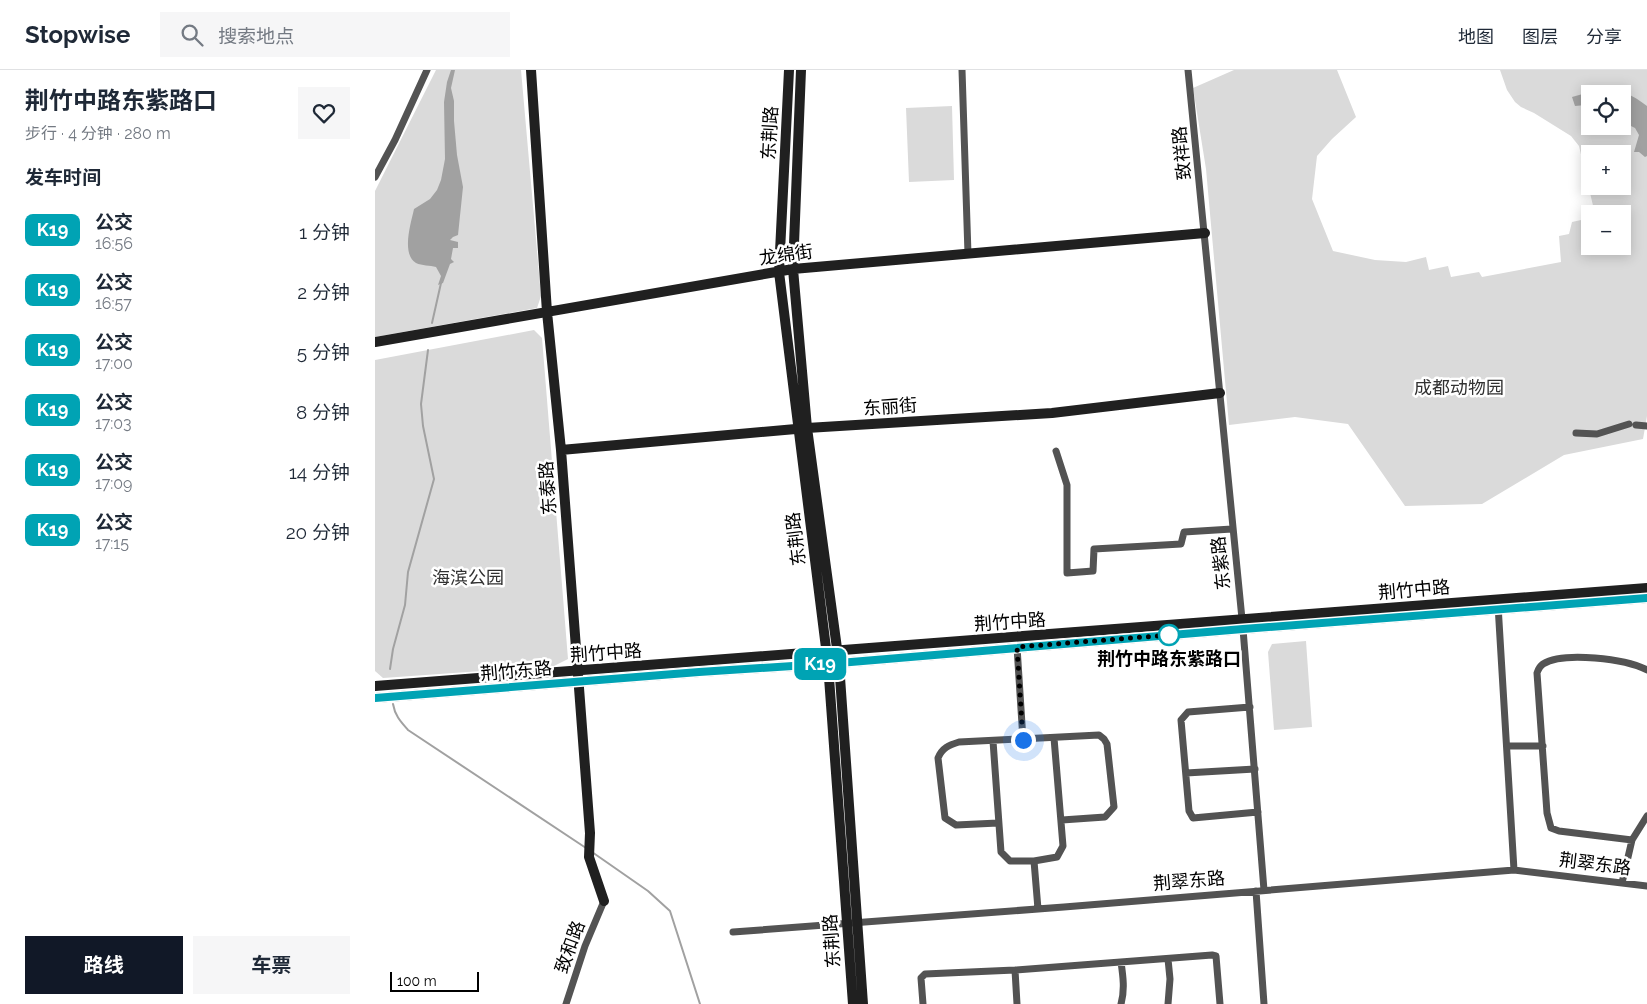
<!DOCTYPE html>
<html lang="zh">
<meta charset="utf-8">
<style>
:root{--surface:#fff;--page:#f6f6f7;--text:#1f2937;--muted:#747a83;--line:#e0e1e3;--accent:#111827}
body{margin:0;font-family:Raleway,"Noto Sans SC",sans-serif;background:var(--page);color:var(--text);height:100vh;display:flex;flex-direction:column;font-size:19px;white-space:nowrap}
*{box-sizing:border-box;margin:0}
p{font-size:16px;color:var(--muted)}
.icon{flex:none;width:28px;height:28px;fill:none;stroke:currentColor;stroke-width:2;stroke-linecap:round;stroke-linejoin:round}
.map{position:relative;flex:1;overflow:hidden}
.side{display:flex;flex-direction:column;background:var(--surface);width:375px}
.side>*{flex:none}
.badge{padding:0 10px;border-radius:8px;font-size:18px;line-height:32px}
.buttons{position:absolute;left:1206px;top:15px;display:grid;gap:10px}
.buttons a{display:grid;place-items:center;width:50px;height:50px;border-radius:0px;background:var(--surface);box-shadow:0 2px 12px #0003;font-size:25px}
.scale{position:absolute;left:15px;bottom:12px;width:89px;box-sizing:border-box;padding-left:5px;border:2px solid #000;border-top:0;font-size:14px;line-height:18px;white-space:nowrap;color:#000;-webkit-text-stroke:4px #fff;paint-order:stroke}
.you{position:absolute;width:25px;height:25px;margin:-12px;border:4px solid #fff;border-radius:50%;background:#1a73e8;box-shadow:0 0 0 8px #1a73e833}
.map>.badge{position:absolute;translate:-50% -50%;box-shadow:0 0 0 2px #fff}
h2{padding:0 25px;font-size:19px;line-height:45px}
.round{display:grid;place-items:center;flex:none;width:52px;height:52px;border-radius:0px;background:var(--page)}
.headline{display:flex;align-items:center;justify-content:space-between;height:85px;padding:0 25px}
h1{font-size:24px;font-weight:700;line-height:38px}
.button{display:flex;gap:10px;margin-top:auto;padding:10px 25px}
.button a{flex:1;height:58px;border-radius:0px;background:var(--accent);color:#fff;font-size:20px;font-weight:700;line-height:58px;text-align:center}
.button a+a{background:var(--page);color:var(--text)}
ul{padding:0;list-style:none}
li{display:flex;align-items:center;gap:15px;height:60px;padding:0 25px}
li div{flex:1}
li b{display:block;font-size:19px}
li em{font-style:normal}
li .badge{min-width:55px;font-weight:700;text-align:center}
header{display:flex;align-items:center;gap:30px;box-sizing:border-box;height:70px;padding:0 25px;background:var(--surface);border-bottom:1px solid var(--line)}
header strong{font-size:24px}
nav{display:flex;gap:28px;margin-inline-start:auto;font-size:18px}
.search{width:350px;height:45px;background:var(--page);display:flex;align-items:center;gap:12px;box-sizing:border-box;padding:0 18px;border-radius:0px;color:var(--muted);font-size:19px}
main{display:flex;flex:1;min-height:0}
.map>svg:first-child{display:block}
.green{fill:#dadada;fill-rule:evenodd}
.water{fill:#a1a1a1}
.lines{fill:none;stroke-linecap:round;stroke-linejoin:round}
.stream{stroke:#a1a1a1;stroke-width:2}
.street{stroke:#535353;stroke-width:7}
.secondary{stroke:#202020;stroke-width:10}
.line-casing{stroke:#fff;stroke-width:11}
.line{stroke:#00a3b4;stroke-width:8}
.walk{stroke:#000;stroke-width:5;stroke-dasharray:0 9}
.stop-dot{fill:#fff;stroke:#00a3b4;stroke-width:2.5}
.labels{text-anchor:middle;stroke-width:5;stroke-linejoin:round;paint-order:stroke}
.street-label{font-size:18px;fill:#000;stroke:#fff}
.park-label{font-size:18px;fill:#313131;stroke:#fff}
.stop-label{font-size:18px;font-weight:bold;fill:#000;stroke:#fff}
</style>
<header>
<strong>Stopwise</strong>
<div class="search"><svg class="icon" aria-label="search" viewBox="0 0 24 24"><circle cx="10" cy="10" r="6"/><path d="M15 15l6 6"/></svg>搜索地点</div>
<nav><a>地图</a><a>图层</a><a>分享</a></nav>
</header>
<main>
<section class="side">
<div class="headline"><div><h1>荆竹中路东紫路口</h1><p>步行 · 4 分钟 · 280 m</p></div><a class="round"><svg class="icon" aria-label="heart" viewBox="0 0 24 24"><path d="M12 20l-8-8c-3-5 5-10 8-4 3-6 11-1 8 4z"/></svg></a></div>
<h2>发车时间</h2>
<ul>
<li><span class="badge" style="background:#00a3b4;color:#fff">K19</span><div><b>公交</b><p>16:56</p></div><em>1 分钟</em></li>
<li><span class="badge" style="background:#00a3b4;color:#fff">K19</span><div><b>公交</b><p>16:57</p></div><em>2 分钟</em></li>
<li><span class="badge" style="background:#00a3b4;color:#fff">K19</span><div><b>公交</b><p>17:00</p></div><em>5 分钟</em></li>
<li><span class="badge" style="background:#00a3b4;color:#fff">K19</span><div><b>公交</b><p>17:03</p></div><em>8 分钟</em></li>
<li><span class="badge" style="background:#00a3b4;color:#fff">K19</span><div><b>公交</b><p>17:09</p></div><em>14 分钟</em></li>
<li><span class="badge" style="background:#00a3b4;color:#fff">K19</span><div><b>公交</b><p>17:15</p></div><em>20 分钟</em></li>
</ul>
<div class="button"><a>路线</a><a>车票</a></div>
</section>
<div class="map">
<svg width="1272" height="934" viewBox="0 0 1272 934">
<rect width="100%" height="100%" fill="#fff"/>
<path class="green" d="M61,0H146L166,226L162,238L0,267V121Z
M859,0H962L981,47L957,69L942,86L937,129L958,181L1000,190L1031,192L1051,187L1054,200L1073,196L1076,207L1104,202L1107,207L1186,192L1184,166L1194,164L1197,152L1215,148V176H1248V144H1220L1204,76L1196,66L1159,43L1146,37L1140,32L1132,20L1125,0H1272V346L1268,369L1189,385L1107,434L1030,436L973,354L920,347L854,355L831,99L818,18ZM1215,24H1248V56H1215ZM1215,84H1248V116H1215Z
M577,36L579,110L534,112L531,38Z
M159,260L167,268L193,589L179,596L8,608L0,601V290Z
M931,571L937,657L899,660L893,582L897,574Z"/>
<path class="water" d="M76,0H80L76,18L79,31V51L82,85L88,117L83,165L78,167L75,170L83,172V178H78L76,189L79,192L75,194L68,213L63,215L66,206L61,197C55,195 47,196 41,193C26,184 36,153 39,139L55,129L62,120L66,110L70,89L69,32L72,12Z
M1229,18C1246,20 1258,25 1272,36V86L1270,87L1264,82H1259L1264,65L1260,58L1248,52V24H1215V56L1206,54V46L1211,35L1200,36L1197,27Z"/>
<g class="lines">
<path class="stream" d="M57,253L66,213
M15,599L18,579L30,535L33,502L59,409L48,356L46,334L53,280
M18,634C20,646 26,652 33,660L211,778
M217,782L273,821L295,841L325,934"/>
<path class="street" d="M587,0L593,184
M813,0L868,559L889,820
M0,107L20,70L52,0
M1261,355L1272,356
M1201,363L1222,364L1254,354
M681,381L692,415V503L718,501L719,479L806,474L809,462L857,459
M1123,535L1139,800
M642,577L648,670
M875,637L813,642L806,650L814,741L818,748L883,742
M618,671L626,782L635,791H659L682,787L688,776L679,668
M1132,676H1168
M811,703L880,699
M623,753L581,755L570,748L563,688C567,678 574,675 584,672L724,665L729,669L732,674L739,737L730,747L687,750
M1257,770L1184,761L1176,758L1172,743L1162,603C1163,600 1165,596 1168,594C1189,581 1251,589 1272,600
M659,791L663,839
M1247,813L1257,770L1272,746
M881,821L889,934
M358,862L689,837L1139,800L1272,816
M640,900L642,934
M191,934L210,876L229,831
M548,934L546,908L550,904L640,900L837,885L841,886L845,934
M746,934C750,920 748,906 746,892
M793,934L795,909L793,889"/>
<path class="secondary" d="M156,0L172,242L186,380L215,763L214,787L229,831
M414,0L404,202L453,594L478,934
M426,0L418,199L432,358L464,593L488,934
M0,272L418,199L830,163
M186,380L432,358L677,343L845,323
M0,616L1272,518
M0,628L324,602L464,593L868,559L1272,528"/>
</g>
<g class="lines">
<g class="line-casing">
<path id="line" d="M0,628L324,602L464,593L868,559L1272,528"/>
</g>
<use href="#line" class="line"/>
<path class="walk" d="M648,670L642,577L794,565"/>
</g>
<circle class="stop-dot" cx="794" cy="565" r="10"/>
<g class="labels">
<g class="street-label">
<text transform="translate(395 63) rotate(-87)" y="6">东荆路</text>
<text transform="translate(807 83) rotate(-96)" y="6">致祥路</text>
<text transform="translate(411 185) rotate(-8)" y="6">龙绵街</text>
<text transform="translate(515 337) rotate(-4)" y="6">东丽街</text>
<text transform="translate(173 418) rotate(-94)" y="6">东泰路</text>
<text transform="translate(421 469) rotate(-97)" y="6">东荆路</text>
<text transform="translate(846 493) rotate(-96)" y="6">东紫路</text>
<text transform="translate(1039 520) rotate(-5)" y="6">荆竹中路</text>
<text transform="translate(635 552) rotate(-4)" y="6">荆竹中路</text>
<text transform="translate(231 583) rotate(-4)" y="6">荆竹中路</text>
<text transform="translate(141 601) rotate(-5)" y="6">荆竹东路</text>
<text transform="translate(1220 794) rotate(7)" y="6">荆翠东路</text>
<text transform="translate(814 811) rotate(-5)" y="6">荆翠东路</text>
<text transform="translate(457 871) rotate(-94)" y="6">东荆路</text>
<text transform="translate(195 877) rotate(-70)" y="6">致和路</text>
</g>
<g class="park-label">
<text x="1084" y="324">成都动物园</text>
<text x="93" y="514">海滨公园</text>
</g>
<g class="stop-label">
<text x="794" y="595">荆竹中路东紫路口</text>
</g>
</g>
</svg>
<div class="buttons">
<a><svg class="icon" aria-label="locate" viewBox="0 0 24 24"><circle cx="12" cy="12" r="6"/><path d="M12 2v4M12 18v4M2 12h4M18 12h4"/></svg></a>
<a>+</a>
<a>−</a>
</div>
<div class="scale">100 m</div>
<div class="you" style="left:648px;top:670px"></div>
<b class="badge" style="left:445px;top:594px;background:#00a3b4;color:#fff">K19</b>
</div>
</main>
